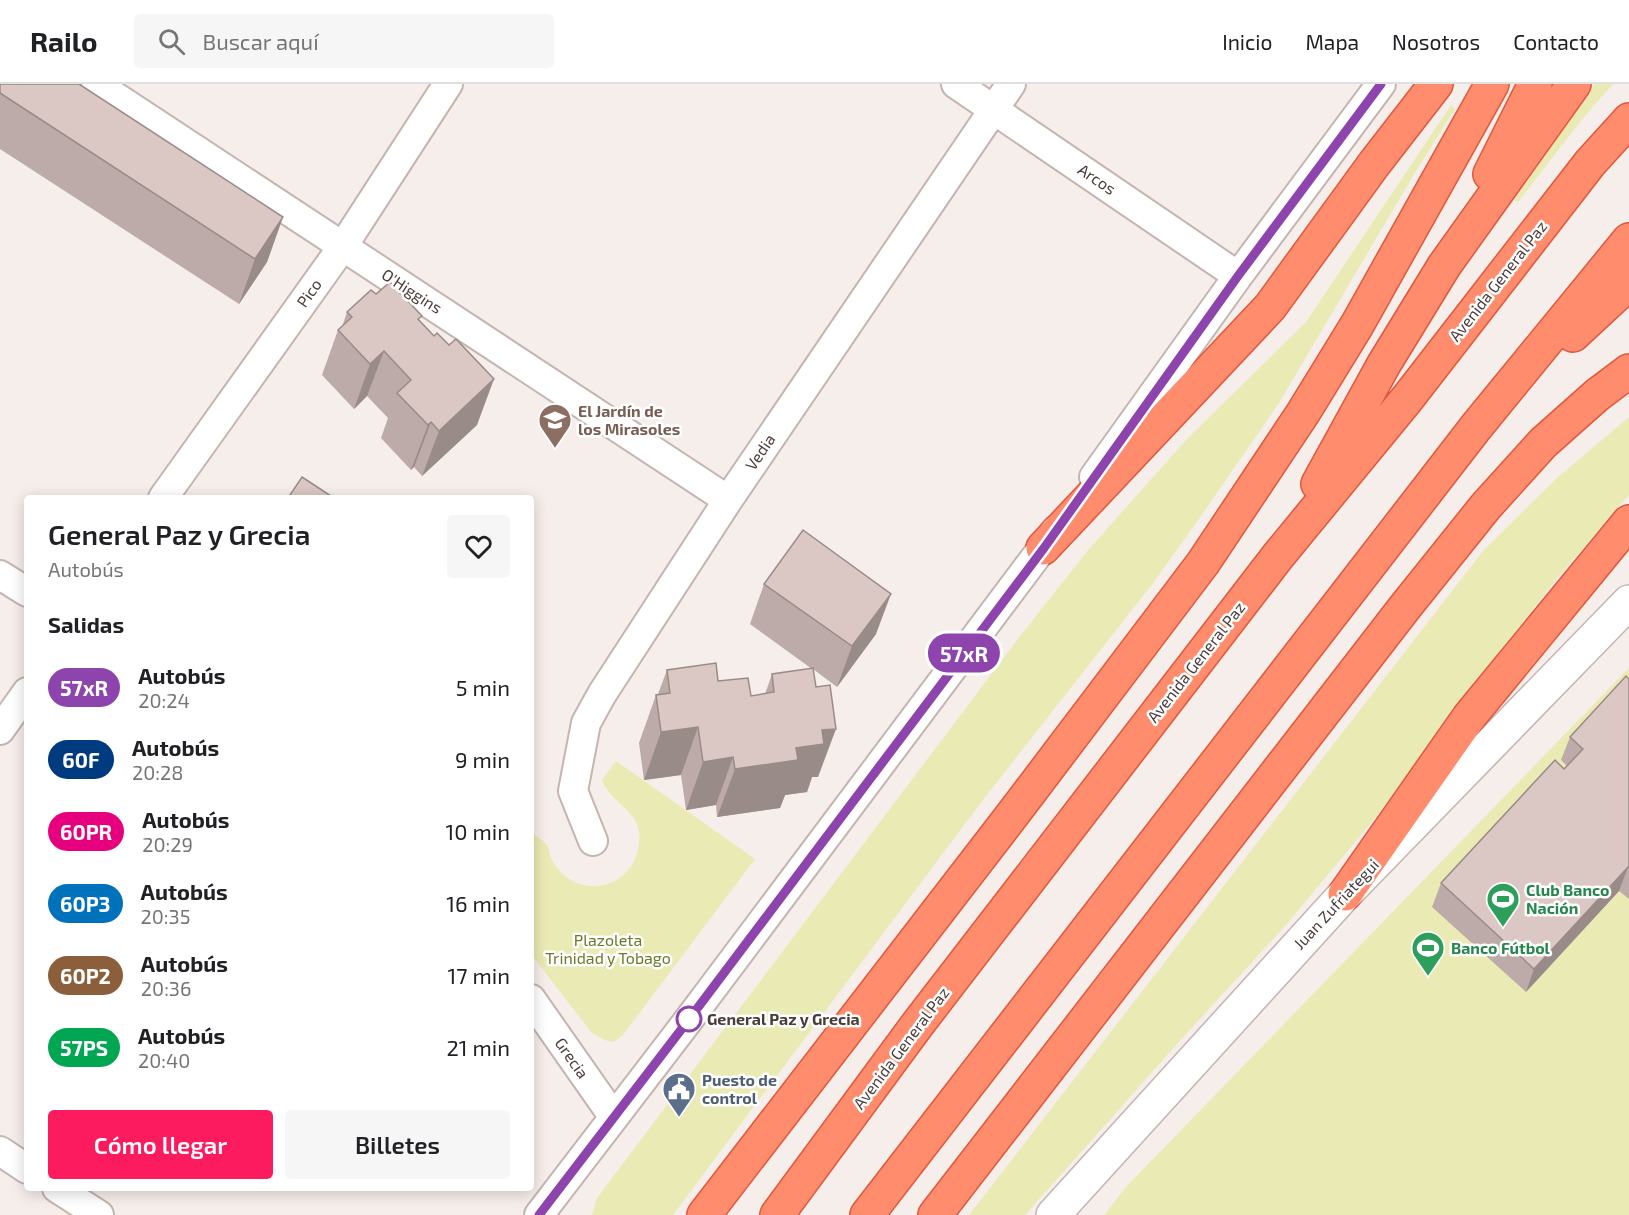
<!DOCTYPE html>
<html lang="es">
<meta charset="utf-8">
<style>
:root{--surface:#fff;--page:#f6f6f6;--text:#202124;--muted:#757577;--line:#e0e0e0;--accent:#fd1b5f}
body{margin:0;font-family:"Exo 2",sans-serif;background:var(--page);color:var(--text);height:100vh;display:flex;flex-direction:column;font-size:22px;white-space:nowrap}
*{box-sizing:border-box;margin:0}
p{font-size:20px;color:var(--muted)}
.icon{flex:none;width:33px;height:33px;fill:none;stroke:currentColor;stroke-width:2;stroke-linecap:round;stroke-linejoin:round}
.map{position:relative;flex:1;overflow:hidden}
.panel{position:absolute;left:24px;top:411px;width:510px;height:696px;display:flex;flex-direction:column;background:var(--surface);border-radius:6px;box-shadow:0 3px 15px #0003}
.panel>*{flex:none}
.badge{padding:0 12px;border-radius:20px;font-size:21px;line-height:39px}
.map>.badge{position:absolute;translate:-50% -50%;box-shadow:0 0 0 3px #fff}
h2{padding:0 24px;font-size:22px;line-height:54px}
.round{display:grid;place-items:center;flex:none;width:63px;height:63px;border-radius:6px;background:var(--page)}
.summary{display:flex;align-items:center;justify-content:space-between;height:102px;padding:0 24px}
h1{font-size:28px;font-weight:600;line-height:45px}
.button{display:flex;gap:12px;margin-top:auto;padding:12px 24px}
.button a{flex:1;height:69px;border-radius:6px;background:var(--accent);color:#fff;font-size:24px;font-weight:600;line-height:69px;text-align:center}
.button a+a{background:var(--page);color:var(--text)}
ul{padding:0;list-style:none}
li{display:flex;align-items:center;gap:18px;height:72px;padding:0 24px}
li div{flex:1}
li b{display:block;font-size:22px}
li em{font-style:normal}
li .badge{min-width:66px;font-weight:700;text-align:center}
header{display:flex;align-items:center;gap:36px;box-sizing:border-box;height:84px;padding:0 30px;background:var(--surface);border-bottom:2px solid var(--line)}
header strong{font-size:28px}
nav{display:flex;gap:33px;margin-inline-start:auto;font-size:21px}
.search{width:420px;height:54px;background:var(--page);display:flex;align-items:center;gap:15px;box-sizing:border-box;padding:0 21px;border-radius:6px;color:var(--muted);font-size:22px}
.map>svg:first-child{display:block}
.green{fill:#eaeab4}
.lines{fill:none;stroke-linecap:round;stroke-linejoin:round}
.minor-casing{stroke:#c5b4b0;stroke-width:32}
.tertiary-casing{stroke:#c5b4b0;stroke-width:36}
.motorway-casing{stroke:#e0583b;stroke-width:36}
.minor{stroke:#fff;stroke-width:28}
.tertiary{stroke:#fff;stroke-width:33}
.motorway{stroke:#ff8c6d;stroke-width:33}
.wall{fill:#bcaba8}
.shaded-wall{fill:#998b88}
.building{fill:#dbc7c3;stroke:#998b88;stroke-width:1.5}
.line-casing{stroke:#fff;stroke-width:14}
.line{stroke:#8e44ad;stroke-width:9}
.stop-dot{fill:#fff;stroke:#8e44ad;stroke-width:3}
.labels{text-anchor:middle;stroke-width:5;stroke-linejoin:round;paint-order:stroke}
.street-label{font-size:16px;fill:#4b3b39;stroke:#fff}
.education-label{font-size:16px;font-weight:bold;fill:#785e54;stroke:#fff;text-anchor:start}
.leisure-label{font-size:16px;font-weight:bold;fill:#27864d;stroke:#fff;text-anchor:start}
.park-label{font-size:16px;fill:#6b7a28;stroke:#fff}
.stop-label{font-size:16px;font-weight:bold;fill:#4b3b39;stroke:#fff;text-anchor:start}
.service-label{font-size:16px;font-weight:bold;fill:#4e5e75;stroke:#fff;text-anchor:start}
</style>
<header>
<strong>Railo</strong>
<div class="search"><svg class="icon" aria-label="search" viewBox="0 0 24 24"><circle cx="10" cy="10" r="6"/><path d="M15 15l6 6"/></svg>Buscar aquí</div>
<nav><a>Inicio</a><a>Mapa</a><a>Nosotros</a><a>Contacto</a></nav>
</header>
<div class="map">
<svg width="1629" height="1131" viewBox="0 0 1629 1131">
<rect width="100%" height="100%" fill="#f6eeeb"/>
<path class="green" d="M1595,0H1613L1584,33L1518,118L1514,116Z
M1451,21L1455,25L1413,92L1279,319L1194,442L1153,499L979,721L673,1131H592L597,1114L1017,556L1089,465L1186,356L1306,238Z
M1629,333V411L1554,498L1456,624L1376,733L1286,841L1177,960L1025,1131H969L1483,467L1558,393Z
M1629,584V1131H1104L1126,1103Z
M616,677L755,775L623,951L614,958L604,956L591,948L531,870V749C536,752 542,755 546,760C549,763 549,768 550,772C554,782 562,791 571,796C583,804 602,804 615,797C625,792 634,781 637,769C649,726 614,726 602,696Z"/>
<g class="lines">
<g class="minor-casing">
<path id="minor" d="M96,0L728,416
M956,0L1238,192
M1094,393L1238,192L1381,0
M163,414L343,162L448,0
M0,491L27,508
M0,646L27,608
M593,757L573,707L586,639L602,610L728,416L1011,0
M531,915L613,1032
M0,1067L27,1085
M57,1104L99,1131
M539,1131L687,938L1056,446"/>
</g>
<g class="tertiary-casing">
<path id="tertiary" d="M1053,1131L1345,810L1629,518"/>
</g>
<g class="motorway-casing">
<path id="motorway" d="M1490,90L1535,0
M1573,251L1629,199
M1318,400L1384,280L1444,182L1574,0
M1043,464L1270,223L1374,80L1436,0
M1345,810L1469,633L1629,438
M704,1131L1016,726L1203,479L1303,329L1357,241L1492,0
M777,1131L917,941L1278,472L1407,315L1590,79L1629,36
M867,1131L1476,343L1629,156
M935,1131L1405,523L1486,422L1543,359L1597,311L1629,287"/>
</g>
<use href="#minor" class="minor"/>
<use href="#tertiary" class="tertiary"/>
<use href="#motorway" class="motorway"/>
</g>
<path class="wall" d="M0,0L283,133L267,178L239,220L0,65Z
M376,210L420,237L434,252L477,341L422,392L414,383L411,386L381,354L388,334L367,312L354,325L322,291L338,246L342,243L347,228Z
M764,500L876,550L837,603L813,585L818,693H812L807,708L785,711L780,724L717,733L716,721L686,726L681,691L644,696L639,659L656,611L658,610L667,586L718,597L751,612L765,610L772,590L812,585L750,540Z
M1629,595V815L1619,807L1526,908L1432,823L1441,799L1567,682L1561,676L1570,653Z"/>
<path class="shaded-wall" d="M283,133L267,178L239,220L255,175Z
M384,267L367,312L354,325L370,280Z
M494,295L477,341L422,392L439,347Z
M431,338L414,383L411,386L428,341Z
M891,510L876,550L837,603L852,562Z
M698,643L681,691L644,696L661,648Z
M836,645L818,693H812L807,708L785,711L780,724L717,733L735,685L796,664L822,646Z
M733,673L716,721L686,726L703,678Z
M1628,783L1619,807L1526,908L1534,885Z"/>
<path class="building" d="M0,0H79L283,133L255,175L0,9Z
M390,198L422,232L418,235L434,252L437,249L449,261L456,255L494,295L439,347L431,338L428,341L397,309L411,296L384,267L370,280L338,246L352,233L347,228L371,206L376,210Z
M302,393L334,414H288Z
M803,446L891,510L852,562L764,500Z
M716,579L718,597L748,594L751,612L774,608L772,590L813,584L816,603L830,601L836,645L822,646L824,660L796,664L798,676L735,685L733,673L703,678L698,643L661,648L656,611L670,609L667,586Z
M1626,592L1629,595V784L1628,783L1534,885L1441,799L1555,676L1564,685L1583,665L1570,653Z"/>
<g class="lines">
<g class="line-casing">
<path id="line" d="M539,1131L687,938L1044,464L1238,192L1381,0"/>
</g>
<use href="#line" class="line"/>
</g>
<defs>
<g id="school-pin" transform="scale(1.725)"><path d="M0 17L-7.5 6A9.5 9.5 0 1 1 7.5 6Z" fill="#8d6e63" stroke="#fff"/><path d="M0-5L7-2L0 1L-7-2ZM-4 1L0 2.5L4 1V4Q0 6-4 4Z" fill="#fff"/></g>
<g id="stadium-pin" transform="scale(1.725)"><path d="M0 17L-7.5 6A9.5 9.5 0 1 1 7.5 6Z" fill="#2e9e5b" stroke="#fff"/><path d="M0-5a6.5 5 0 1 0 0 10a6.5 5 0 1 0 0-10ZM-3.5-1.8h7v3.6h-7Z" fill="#fff"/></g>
<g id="civic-pin" transform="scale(1.725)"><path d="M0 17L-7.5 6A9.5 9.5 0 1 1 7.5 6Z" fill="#5c6f8a" stroke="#fff"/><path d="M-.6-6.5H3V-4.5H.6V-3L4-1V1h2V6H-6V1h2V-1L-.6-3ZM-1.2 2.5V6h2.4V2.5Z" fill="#fff"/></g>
</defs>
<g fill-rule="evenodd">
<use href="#school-pin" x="555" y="336"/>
<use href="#stadium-pin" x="1503" y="815"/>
<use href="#stadium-pin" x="1428" y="864"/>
<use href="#civic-pin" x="679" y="1005"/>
</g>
<circle class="stop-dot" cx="689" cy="935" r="12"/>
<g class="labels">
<g class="street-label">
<text transform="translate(1097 95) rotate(34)" y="6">Arcos</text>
<text transform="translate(1498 197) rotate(-52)" y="6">Avenida General Paz</text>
<text transform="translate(412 207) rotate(33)" y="6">O'Higgins</text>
<text transform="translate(309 209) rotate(-55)" y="6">Pico</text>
<text transform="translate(760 368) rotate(-56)" y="6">Vedia</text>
<text transform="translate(1196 578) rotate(-52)" y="6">Avenida General Paz</text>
<text transform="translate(1336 820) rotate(-47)" y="6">Juan Zufriategui</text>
<text transform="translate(901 964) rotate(-53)" y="6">Avenida General Paz</text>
<text transform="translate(572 974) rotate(55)" y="6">Grecia</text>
</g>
<g class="education-label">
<text x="578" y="333">El Jardín de<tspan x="578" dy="18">los Mirasoles</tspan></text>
</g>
<g class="leisure-label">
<text x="1526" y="812">Club Banco<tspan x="1526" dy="18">Nación</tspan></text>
<text x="1451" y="870">Banco Fútbol</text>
</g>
<g class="park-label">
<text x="608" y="862">Plazoleta<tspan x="608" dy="18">Trinidad y Tobago</tspan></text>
</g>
<g class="stop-label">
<text x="707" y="941">General Paz y Grecia</text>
</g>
<g class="service-label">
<text x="702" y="1002">Puesto de<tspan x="702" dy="18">control</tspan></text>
</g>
</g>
</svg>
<b class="badge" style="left:964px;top:569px;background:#8e44ad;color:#fff">57xR</b>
<section class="panel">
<div class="summary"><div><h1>General Paz y Grecia</h1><p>Autobús</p></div><a class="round"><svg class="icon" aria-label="heart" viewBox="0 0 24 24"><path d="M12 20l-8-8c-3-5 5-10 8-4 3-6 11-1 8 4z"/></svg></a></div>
<h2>Salidas</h2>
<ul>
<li><span class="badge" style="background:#8e44ad;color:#fff">57xR</span><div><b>Autobús</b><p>20:24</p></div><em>5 min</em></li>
<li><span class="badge" style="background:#003b80;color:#fff">60F</span><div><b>Autobús</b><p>20:28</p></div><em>9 min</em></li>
<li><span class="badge" style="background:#e6007e;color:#fff">60PR</span><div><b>Autobús</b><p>20:29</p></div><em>10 min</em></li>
<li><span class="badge" style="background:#0072bc;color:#fff">60P3</span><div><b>Autobús</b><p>20:35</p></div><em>16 min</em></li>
<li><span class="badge" style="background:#8b5e3c;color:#fff">60P2</span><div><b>Autobús</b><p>20:36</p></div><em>17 min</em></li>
<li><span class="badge" style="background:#00a651;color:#fff">57PS</span><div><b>Autobús</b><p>20:40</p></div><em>21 min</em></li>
</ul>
<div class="button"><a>Cómo llegar</a><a>Billetes</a></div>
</section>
</div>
